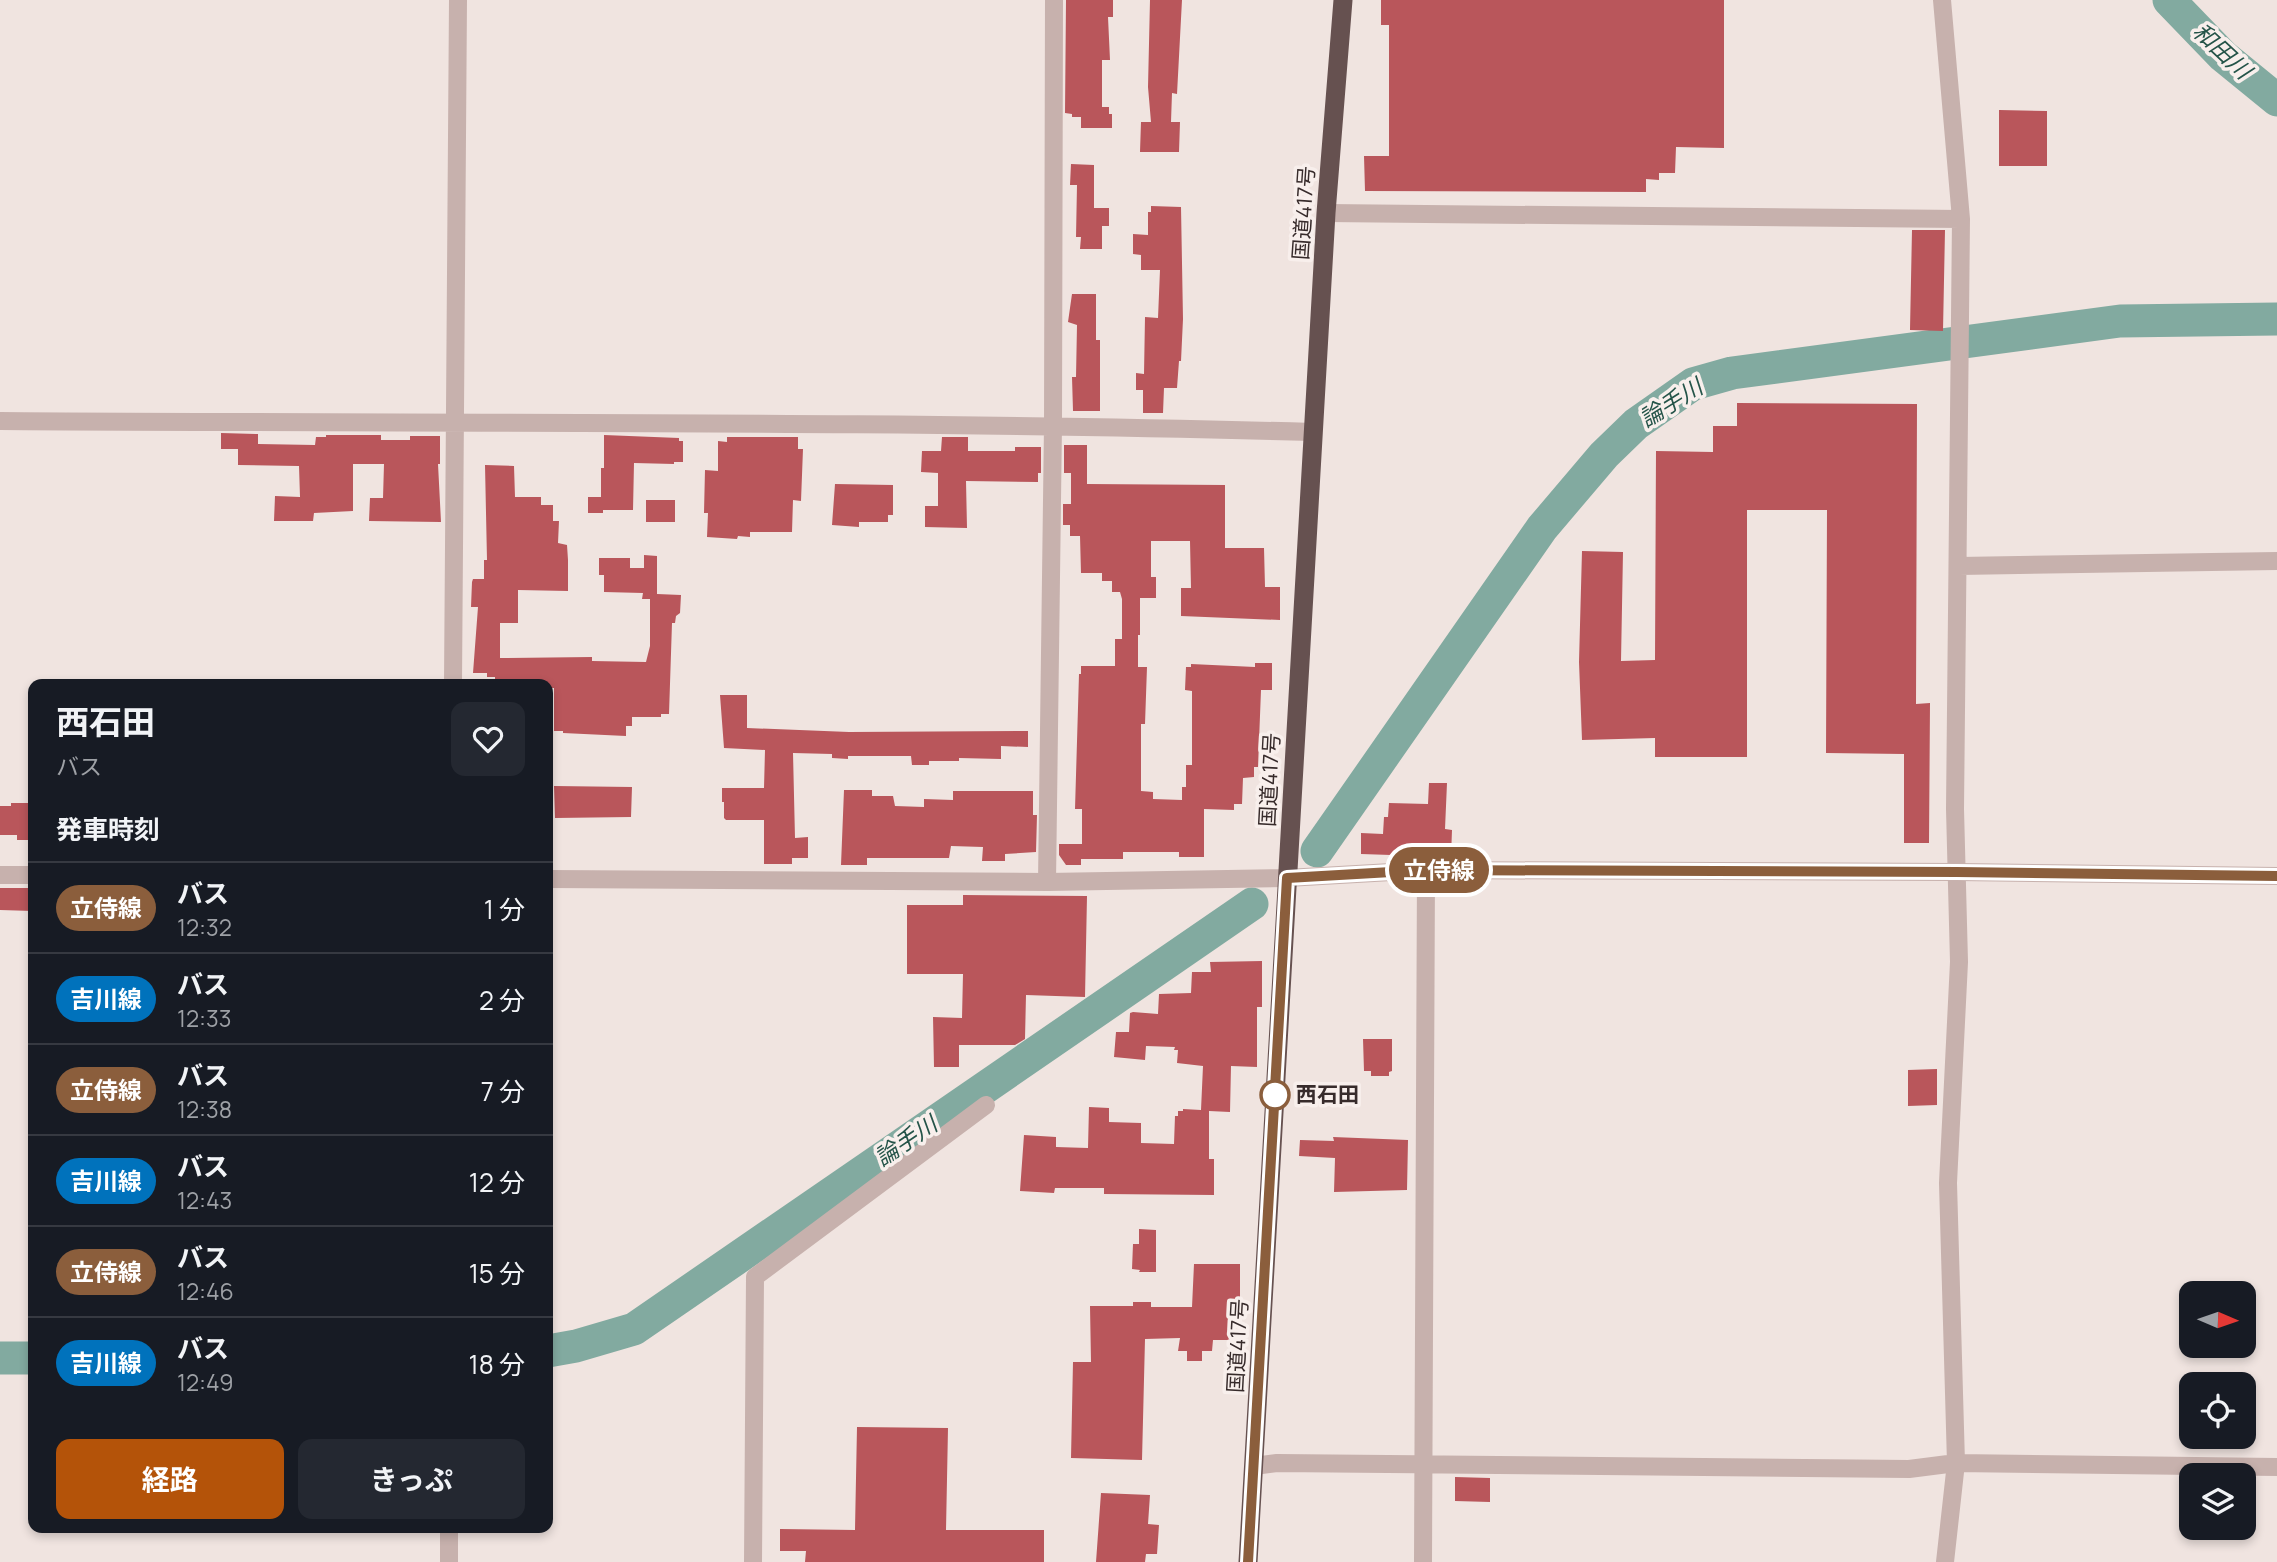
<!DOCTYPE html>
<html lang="ja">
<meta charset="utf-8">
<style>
:root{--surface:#171b24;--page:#242831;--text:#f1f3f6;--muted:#9ea1a6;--line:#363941;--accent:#b45309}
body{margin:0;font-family:Manrope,"Noto Sans JP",sans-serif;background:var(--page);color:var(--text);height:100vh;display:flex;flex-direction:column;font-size:26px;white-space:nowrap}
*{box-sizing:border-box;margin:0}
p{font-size:23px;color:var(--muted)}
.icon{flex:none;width:38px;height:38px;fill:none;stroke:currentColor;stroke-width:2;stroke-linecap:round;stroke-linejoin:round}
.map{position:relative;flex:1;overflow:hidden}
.panel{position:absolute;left:28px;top:679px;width:525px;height:854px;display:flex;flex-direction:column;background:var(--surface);border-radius:14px;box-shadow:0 4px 10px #0003}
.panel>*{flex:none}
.badge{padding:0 14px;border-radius:23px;font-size:24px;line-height:46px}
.needle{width:46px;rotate:92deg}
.buttons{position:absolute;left:2179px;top:1281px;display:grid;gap:14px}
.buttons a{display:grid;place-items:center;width:77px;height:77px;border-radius:14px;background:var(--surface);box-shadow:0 4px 10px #0003;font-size:35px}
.map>.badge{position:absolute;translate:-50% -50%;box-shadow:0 0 0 4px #fff}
h2{padding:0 28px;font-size:26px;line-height:63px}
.round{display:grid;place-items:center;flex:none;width:74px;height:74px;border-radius:14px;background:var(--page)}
.overview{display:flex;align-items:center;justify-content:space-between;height:119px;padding:0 28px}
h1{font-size:33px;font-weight:700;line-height:52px}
.action{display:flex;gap:14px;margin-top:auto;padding:14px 28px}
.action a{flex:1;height:80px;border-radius:14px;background:var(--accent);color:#fff;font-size:28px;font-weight:700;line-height:80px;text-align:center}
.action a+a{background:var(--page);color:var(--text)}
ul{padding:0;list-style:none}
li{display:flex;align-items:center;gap:21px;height:91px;padding:0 28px;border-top:2px solid var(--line)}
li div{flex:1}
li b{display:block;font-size:26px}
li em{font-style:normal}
li .badge{min-width:77px;font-weight:700;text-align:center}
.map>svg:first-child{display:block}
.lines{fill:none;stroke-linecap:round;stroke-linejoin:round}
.river{stroke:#82aaa0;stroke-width:33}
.building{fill:#b9565b}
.minor{stroke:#c7b1ad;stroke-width:18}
.tertiary{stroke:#c7b1ad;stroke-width:18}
.trunk{stroke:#665150;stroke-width:19}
.line-casing{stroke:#fff;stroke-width:16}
.line{stroke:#8b5e3c;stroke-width:10}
.stop-dot{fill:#fff;stroke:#8b5e3c;stroke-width:3.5}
.labels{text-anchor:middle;stroke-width:7;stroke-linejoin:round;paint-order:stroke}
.street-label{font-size:21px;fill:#372b2b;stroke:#f8efec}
.stop-label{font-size:21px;font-weight:bold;fill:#372b2b;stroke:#f8efec;text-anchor:start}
.water-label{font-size:23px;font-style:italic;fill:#255449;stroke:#f8efec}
</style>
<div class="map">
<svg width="2277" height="1562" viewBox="0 0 2277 1562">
<rect width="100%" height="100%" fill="#f0e4e0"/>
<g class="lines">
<path class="river" d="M2169,0L2223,56L2277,100
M1317,851L1542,528L1604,455L1636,424L1693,384L1732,373L2120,321L2277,319
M548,1351L576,1346L634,1329L1252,904
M0,1358H33"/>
</g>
<path class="building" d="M1066,0H1113V17H1108L1110,60H1102V107H1109V114H1112V128H1081V117H1072V114L1065,113Z
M1150,0H1182L1177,94L1172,93L1171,122H1180L1179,152H1140L1141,122H1151L1148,87Z
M1381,0H1724V148L1676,147L1675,173H1659V180L1646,179V192L1365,191L1364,156H1389V25H1381Z
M1999,110L2047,111V166H1999Z
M1071,164L1094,165V208H1109V226H1102V249H1080L1081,237H1076L1077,185H1070Z
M1151,206L1181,207L1183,319L1181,361H1179L1177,388H1164L1163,413H1143V390H1136V373L1144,374L1145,317L1158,318L1160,270H1141V255L1133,254V234L1148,235V212H1151Z
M1912,230H1945L1943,331L1910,330Z
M1072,294H1096V340H1100V411H1073L1072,377H1076L1077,325L1068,322Z
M1737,403L1917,404L1916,704L1930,703L1929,843H1904V754L1826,753L1827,510H1747V757H1655V738L1582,740L1579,662L1582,551L1623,552L1621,661L1655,660L1656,451L1713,452V426H1737Z
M221,433L258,434V444L315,445L316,437H326V435H381V440H410V436H440V464H438L441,522L369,521L370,498H383L384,464H353V511L314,513L313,521H274L275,496L300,497L299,466L238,465V449H221Z
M604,435L679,438V441H683V462H674V464L634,463L633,510H603V513H588V497H601V468H604Z
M727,437H798V449H803L801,501L793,500L792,532H750V537L738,536L737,539L707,537L708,513H704L705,470L718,471V441L727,442Z
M942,437H968V451H1015V447H1041V473H1038V482L966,481L967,528L925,527V506H938V473L921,472L922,451H941Z
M1064,445H1087V484L1225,485V548H1264L1265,587H1280V620L1181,616V588H1191L1190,541H1151V577H1156V598H1140V635H1138V667H1147L1145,724H1141V791L1153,792V799L1182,800V787H1186V765H1192V691L1185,690L1186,667H1191V664L1255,667V663H1272V690H1261L1258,767H1254V777L1243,778L1242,804H1234V810L1204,809V857H1179V852H1123V859H1081V865H1066L1059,855V844H1082V809H1075L1079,674H1081V666H1115V639H1122V599L1120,592H1112V581H1102V573H1081L1080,536H1070V525H1063V504H1071V473H1064Z
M485,465L514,466L515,497H541V505H553V521H559L558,543L567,545L568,560V591L518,590V623H500V658L592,657V661L646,662L650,646V599H642L643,593L604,592V575H599V558H630V568H644V555L657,556V594L681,595L680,613L676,616L675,623H672L669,714H661V717H632V726H626V736L563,733V731H554V688H548V684H495V677H487V673H473L478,607H471L472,582L473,579H484V560H487Z
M835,484L893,485V515H888V522H859V527L832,525Z
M646,500H675V522H646Z
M720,695H747V728L849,732L1028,731V747L1001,746V759L959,758V761H929V765H912L911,756H848V759L832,758V754L793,753L795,838L808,837V858H792V864H764V820H726L724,818V802H722V788H764L765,750L724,748Z
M1429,783H1447L1445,829L1452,830L1451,857L1361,854V833L1383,834L1384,817H1388L1389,803L1428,804Z
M554,786L632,787L631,817L555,818Z
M844,790H872V796H893L895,806L924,807V799L953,800V791H1033V815H1037L1036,852L1005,854V861H982L983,847L951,846L949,858H867V865H841Z
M11,803H33V840H17V835H0V806H11Z
M0,888H33V911L0,910Z
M963,895L1087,896L1085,997L1026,995L1025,1039L1015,1045H959V1067H934L933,1017L962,1018L963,974H907V905H963Z
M1262,961V1007H1257V1067L1231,1066L1230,1112L1209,1111V1159H1214V1195L1104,1194V1188H1055L1054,1193L1020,1191L1024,1135L1056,1137V1147L1088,1148L1089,1107L1109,1108V1122L1141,1123V1143L1174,1144L1175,1116H1178V1111H1183V1109L1201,1110L1203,1066L1177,1063L1178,1050H1174L1175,1047L1146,1046L1145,1060L1114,1057L1116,1032H1129L1130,1013L1133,1012L1158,1014L1159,994L1191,993L1192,972H1211L1210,962Z
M1363,1039H1392V1071L1389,1072V1076H1371V1071H1364Z
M1937,1069V1105L1908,1106V1070Z
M1333,1137L1408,1140L1407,1190L1334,1192L1335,1158L1299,1156L1300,1140L1334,1141Z
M1139,1229L1156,1230V1272H1139L1140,1270L1132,1269L1133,1244H1139Z
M1194,1264H1240V1323H1231L1230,1340H1213L1212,1351H1202V1361H1187V1351H1178L1180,1338L1145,1339L1142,1460L1071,1458L1073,1362H1091L1090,1306H1133V1302H1151V1307H1192Z
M857,1427L948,1428L946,1530H1044V1562H805L806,1551H780V1529L855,1530Z
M1455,1477L1490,1478V1502L1455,1501Z
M1101,1493L1150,1495L1148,1524L1159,1525L1157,1554H1146L1145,1562H1096Z"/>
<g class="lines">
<path class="minor" d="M1942,0L1961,219L1955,809L1959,962L1948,1183L1956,1463L1945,1562
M1326,213L1961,219
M0,421C438,424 876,420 1313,432
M1959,566L2277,561
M453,684L458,0
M1047,882L1053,425L1054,0
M1254,1466L1277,1463L1909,1469L1956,1463L2277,1467
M449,1562V1528
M753,1562L755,1277L986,1105
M1423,1562L1426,870"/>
<path class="tertiary" d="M0,875H33
M548,879L1047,882L1287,878L1426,870L1957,872L2277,876"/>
<path class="trunk" d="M1248,1562L1326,213L1343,0"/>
</g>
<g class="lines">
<g class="line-casing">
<path id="line" d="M1248,1562L1287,878L1426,870L1957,872L2277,876"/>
</g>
<use href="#line" class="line"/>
</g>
<circle class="stop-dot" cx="1275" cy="1095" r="14"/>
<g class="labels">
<g class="street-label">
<text transform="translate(1304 213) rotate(-86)" y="7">国道417号</text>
<text transform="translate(1270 780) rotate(-87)" y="7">国道417号</text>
<text transform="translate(1238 1346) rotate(-87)" y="7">国道417号</text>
</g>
<g class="stop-label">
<text x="1296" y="1102">西石田</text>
</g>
<g class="water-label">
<text transform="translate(2222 51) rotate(43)" y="8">和田川</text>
<text transform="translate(1671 403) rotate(-32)" y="8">論手川</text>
<text transform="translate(906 1141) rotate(-34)" y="8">論手川</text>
</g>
</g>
</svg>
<div class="buttons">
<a><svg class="needle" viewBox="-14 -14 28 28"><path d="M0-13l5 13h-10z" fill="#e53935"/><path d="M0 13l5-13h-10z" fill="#9ea1a6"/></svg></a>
<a><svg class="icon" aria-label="locate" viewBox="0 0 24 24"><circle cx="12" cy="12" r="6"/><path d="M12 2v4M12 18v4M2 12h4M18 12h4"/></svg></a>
<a><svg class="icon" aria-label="layers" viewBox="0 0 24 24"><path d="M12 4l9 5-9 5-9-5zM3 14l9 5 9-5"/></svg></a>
</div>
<b class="badge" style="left:1439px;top:870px;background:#8b5e3c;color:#fff">立侍線</b>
<section class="panel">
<div class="overview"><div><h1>西石田</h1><p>バス</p></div><a class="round"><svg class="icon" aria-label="heart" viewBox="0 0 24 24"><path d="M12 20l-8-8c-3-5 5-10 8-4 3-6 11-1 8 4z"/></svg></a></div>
<h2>発車時刻</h2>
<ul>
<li><span class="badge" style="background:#8b5e3c;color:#fff">立侍線</span><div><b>バス</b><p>12:32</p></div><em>1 分</em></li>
<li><span class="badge" style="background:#0072bc;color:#fff">吉川線</span><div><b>バス</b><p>12:33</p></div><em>2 分</em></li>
<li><span class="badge" style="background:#8b5e3c;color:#fff">立侍線</span><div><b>バス</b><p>12:38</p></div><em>7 分</em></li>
<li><span class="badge" style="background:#0072bc;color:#fff">吉川線</span><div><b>バス</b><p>12:43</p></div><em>12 分</em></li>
<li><span class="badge" style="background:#8b5e3c;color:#fff">立侍線</span><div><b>バス</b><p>12:46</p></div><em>15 分</em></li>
<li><span class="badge" style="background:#0072bc;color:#fff">吉川線</span><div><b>バス</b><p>12:49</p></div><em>18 分</em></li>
</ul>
<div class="action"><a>経路</a><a>きっぷ</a></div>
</section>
</div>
